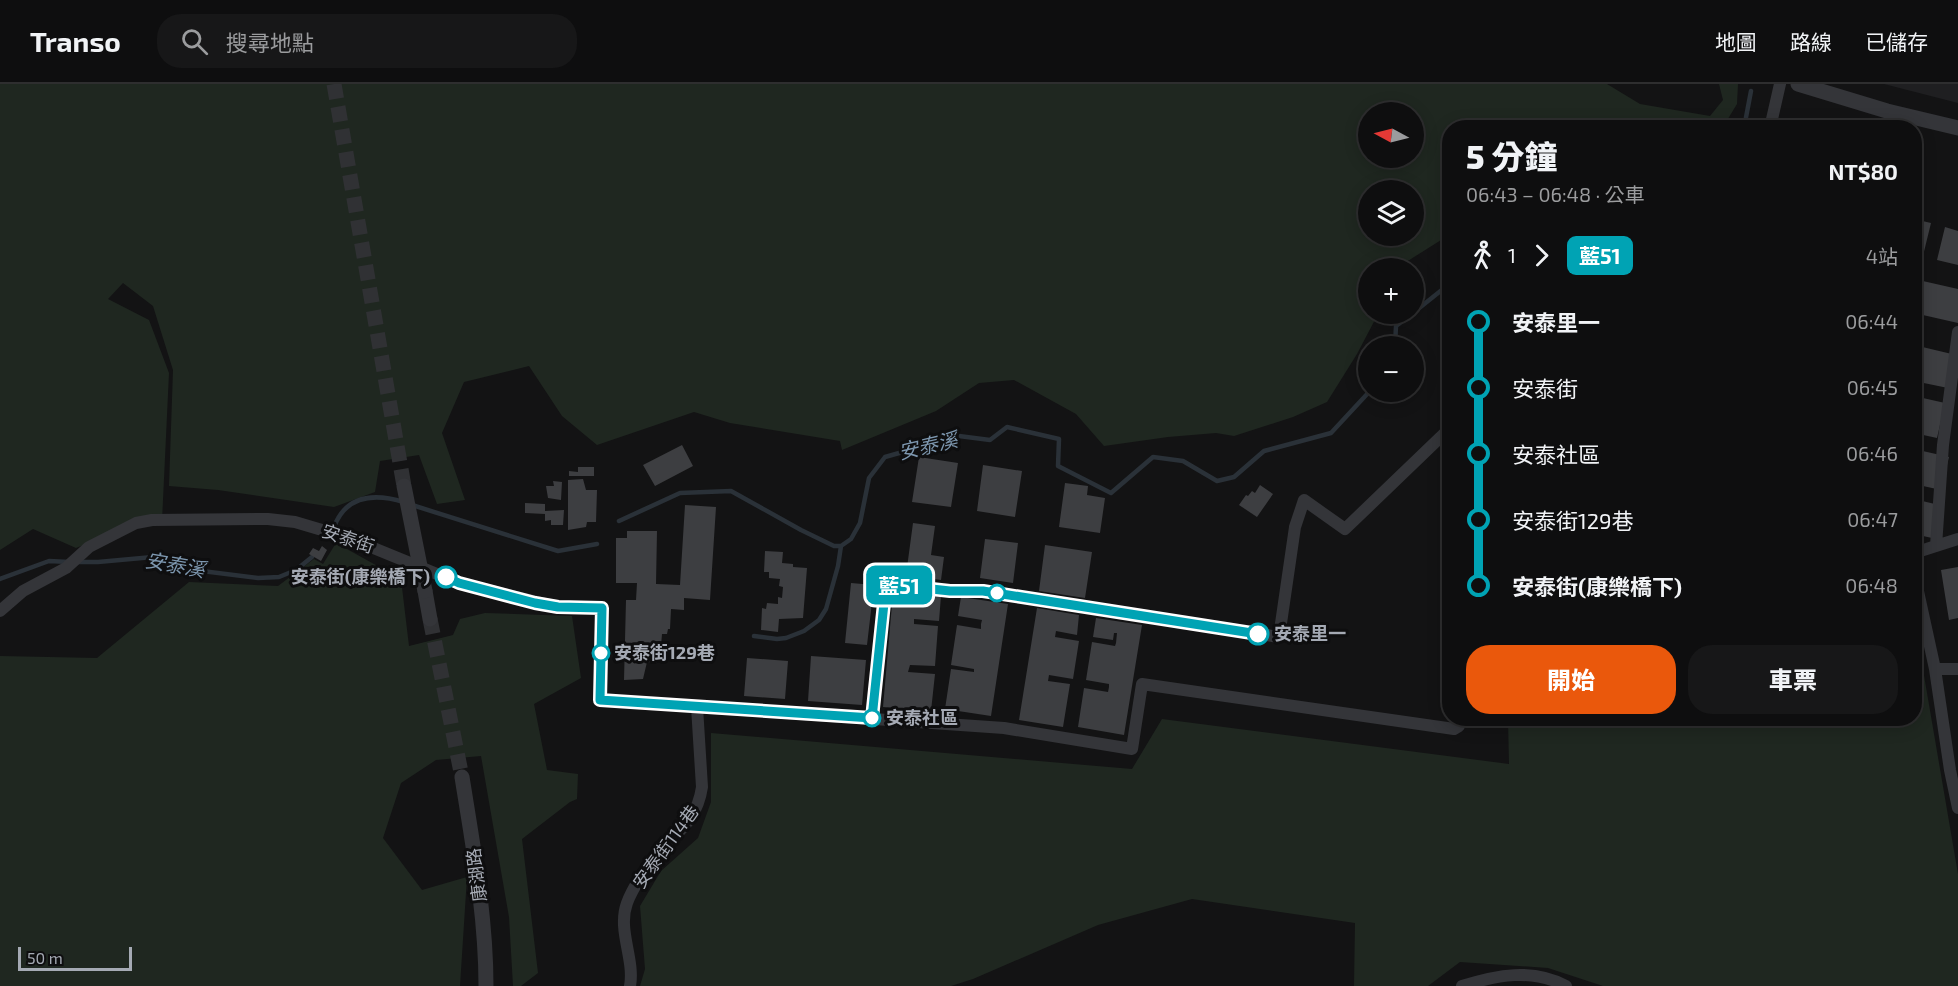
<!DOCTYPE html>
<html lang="zh-TW">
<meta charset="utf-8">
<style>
:root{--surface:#0e0e0f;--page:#171718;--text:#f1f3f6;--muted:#9b9c9e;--line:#2e2e2f;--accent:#ea580c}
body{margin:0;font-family:"Exo 2","Noto Sans TC",sans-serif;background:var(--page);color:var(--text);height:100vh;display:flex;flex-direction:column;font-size:22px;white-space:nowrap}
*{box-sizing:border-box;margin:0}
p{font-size:20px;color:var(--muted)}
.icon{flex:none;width:33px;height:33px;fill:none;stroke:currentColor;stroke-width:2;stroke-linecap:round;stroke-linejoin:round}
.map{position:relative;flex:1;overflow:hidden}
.sheet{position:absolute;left:1442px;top:36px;width:480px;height:606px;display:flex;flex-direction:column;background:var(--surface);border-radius:24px;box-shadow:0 3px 15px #0003,0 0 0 2px var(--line)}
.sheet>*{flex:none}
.badge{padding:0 12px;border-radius:9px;font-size:21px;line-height:39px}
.needle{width:39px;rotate:277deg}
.fabs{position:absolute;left:1358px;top:18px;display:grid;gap:12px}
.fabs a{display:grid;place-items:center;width:66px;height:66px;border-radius:50%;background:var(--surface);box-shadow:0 3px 15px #0003,0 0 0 2px var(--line);font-size:30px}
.scale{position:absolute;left:18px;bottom:15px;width:114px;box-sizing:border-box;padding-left:6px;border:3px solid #a5aab4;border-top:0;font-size:16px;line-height:21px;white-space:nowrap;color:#a5aab4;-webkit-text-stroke:4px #0e0e0f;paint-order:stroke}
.map>.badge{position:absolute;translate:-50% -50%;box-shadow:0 0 0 3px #fff}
.legs{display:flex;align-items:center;gap:9px;height:66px;padding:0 24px;font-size:20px}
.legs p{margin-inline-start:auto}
.summary{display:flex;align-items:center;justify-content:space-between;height:102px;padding:0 24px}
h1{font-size:33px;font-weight:800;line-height:45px}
.button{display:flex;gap:12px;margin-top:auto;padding:12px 24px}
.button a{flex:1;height:69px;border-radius:24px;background:var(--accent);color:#fff;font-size:24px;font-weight:800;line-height:69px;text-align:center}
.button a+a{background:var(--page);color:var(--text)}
ul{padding:0 24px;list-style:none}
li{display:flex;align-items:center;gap:21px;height:66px;font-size:22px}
li i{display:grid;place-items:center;width:9px;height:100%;margin:0 8px;background:currentColor}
li i::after{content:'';width:15px;height:15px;margin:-8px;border:4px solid;border-radius:50%;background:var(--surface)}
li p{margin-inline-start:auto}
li:first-child i{background:linear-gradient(#0000 50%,currentColor 0)}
li:last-child i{background:linear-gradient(currentColor 50%,#0000 0)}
header{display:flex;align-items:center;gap:36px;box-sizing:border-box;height:84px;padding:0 30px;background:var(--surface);border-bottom:2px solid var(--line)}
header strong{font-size:28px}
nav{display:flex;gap:33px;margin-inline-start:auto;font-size:21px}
.search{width:420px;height:54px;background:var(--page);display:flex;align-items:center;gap:15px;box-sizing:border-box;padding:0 21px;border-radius:24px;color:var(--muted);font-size:22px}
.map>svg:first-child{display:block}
.built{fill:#1f1f21}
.green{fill:#1f2720;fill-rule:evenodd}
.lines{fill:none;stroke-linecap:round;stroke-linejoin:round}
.stream{stroke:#2a3138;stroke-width:4.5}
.building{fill:#3d3e41}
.tertiary-tunnel{stroke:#303134;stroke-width:15;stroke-dasharray:15 8;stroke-linecap:butt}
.minor{stroke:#343539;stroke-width:12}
.tertiary{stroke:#343539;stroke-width:15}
.tertiary-bridge{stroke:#343539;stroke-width:15}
.line-1-casing{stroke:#fff;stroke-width:14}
.line-1{stroke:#00a3b4;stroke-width:9}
.stop-1-dot{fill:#fff;stroke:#00a3b4;stroke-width:3}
.labels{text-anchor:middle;stroke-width:6;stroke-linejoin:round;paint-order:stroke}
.street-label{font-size:18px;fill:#a5aab4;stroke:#0e0e0f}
.stop-label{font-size:18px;font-weight:bold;fill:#a5aab4;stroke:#0e0e0f;text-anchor:start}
.water-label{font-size:20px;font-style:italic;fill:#7d97af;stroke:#0e0e0f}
</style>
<header>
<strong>Transo</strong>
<div class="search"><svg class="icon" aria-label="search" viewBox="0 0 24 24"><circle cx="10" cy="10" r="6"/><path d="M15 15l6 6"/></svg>搜尋地點</div>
<nav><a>地圖</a><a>路線</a><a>已儲存</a></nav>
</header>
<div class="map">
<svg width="1958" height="902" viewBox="0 0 1958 902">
<rect width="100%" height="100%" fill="#131314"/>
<path class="built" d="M1884,0H1958V19Z"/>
<path class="green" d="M0,0H1607L1640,20L1710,32L1723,16L1719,0H1738L1737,20L1726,38L1719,39L1712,43L1449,44V151L1403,180L1401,184H1368V230H1378L1357,270L1327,318L1293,333L1234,352L1216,349L1168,353L1104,362L1076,330L1014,296L979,299L936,327L842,366L840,357L730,339L694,328L597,361L562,332L529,282L464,298L442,349L465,416L437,420L419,371L380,377L375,408L334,423L218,406L169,402L173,286L153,222L123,199L108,215L149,236L169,289L162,437L140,438L76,464L33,445L0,466ZM1368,28H1413V74H1368ZM1368,106H1413V152H1368Z
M336,459L401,495L409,562L453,551L460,535L485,529L572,532L581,594L534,620L547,686L578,690L577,715L570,718L522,755L538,889L521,902H513L509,833L481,672L436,676L401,699L383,754L422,806L467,793L460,902H0V572L97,574L189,498L278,502L314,475L323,480Z
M1914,533L1958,790V902H1603L1548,884L1460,878L1428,902H1354L1355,839L1192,815L1098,841L973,895L951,902H640L645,885L640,822L661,787L698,754L711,718V649L1132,685L1162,635L1509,680L1508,635L1914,634Z"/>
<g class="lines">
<path class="stream" d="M1744,44L1751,7
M1413,229L1443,205L1449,197
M1395,262L1396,242L1412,230
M412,421L558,467L597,460
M619,437L680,409L731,407L801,446L834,462H841L851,455L860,439L869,394L885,373L959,352L990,356L1007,343L1059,355L1058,382L1111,409L1153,373L1183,377L1217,397L1234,393L1264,367L1331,349L1369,308
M334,443C346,411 374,409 404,418
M78,478H98L153,473L186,485L258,494L279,493L296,486L312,473
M0,495L49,477L69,478
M754,552L777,555L786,554L804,547L819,536L826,525L838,482L841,462"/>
</g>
<path class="building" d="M1914,135L1931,139L1920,184L1914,182Z
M1945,143L1958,147V181L1937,176Z
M1914,195L1958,205V239L1914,229Z
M1914,261L1956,271L1948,304L1914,297Z
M1914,312L1945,319L1937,354L1914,349Z
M682,361L693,382L655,402L643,381Z
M1914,365L1949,373L1941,406L1914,400Z
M919,373L958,379L951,423L912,418Z
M983,381L1022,387L1015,433L977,427Z
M578,383H594V392H569V387L578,388Z
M583,395L586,406H597L596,438H587L586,443L568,446V396Z
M553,397L562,398L561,416L548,414L546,402H554Z
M1065,399L1088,402L1087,411L1105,414L1100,449L1059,443Z
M1260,401L1273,410L1257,433L1239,421L1246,411L1248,412L1252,407L1255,409Z
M1914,415L1939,421L1932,454L1914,450Z
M525,419L545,420V427L564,426L563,441H551V436L545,437V430L525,429Z
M685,421L716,423L710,516L684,514V526L671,525L670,545H668L667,550H662L661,562H658L657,579L647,578L643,595L624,596L626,516H636L637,499H616V454H627V447H657L656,500L680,501Z
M913,439L935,442L931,471L944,473L941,496L906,491Z
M985,455L1018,459L1013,499L980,494Z
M1045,461L1092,468L1085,514L1039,507Z
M322,462L327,466L321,477L309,470L313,464L319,467Z
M765,467L783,468L782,479L793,480V483L807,484L803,534L779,535L778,548L761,546L762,524L766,525L767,519L778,520V513L782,514L783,503L779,502L780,495L769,494V488H764Z
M1958,483V534L1949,536L1941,486Z
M851,499L874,501L867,561L845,559Z
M893,509L941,512L939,537L914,535V540L938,542L935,582L910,581L908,588L935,590L931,627L883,623Z
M961,513L1008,520L991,632L945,625L951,585L974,588V585L951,581L957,541L981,545V540L982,536L958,532Z
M1037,524L1079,531L1077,551L1056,547L1055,553L1079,557L1073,595L1049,591L1048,597L1070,600L1063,643L1019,636Z
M1096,534L1142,541L1124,651L1078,643L1084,604L1108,608L1109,603V600L1086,596L1092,558L1115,562L1116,559L1117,549H1114L1113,556L1093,553Z
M811,572L866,576L862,621L808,617Z
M747,574L788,577L785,615L744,612Z"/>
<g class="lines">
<path class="tertiary-tunnel" d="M334,0L404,402
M430,535L462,693"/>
<path class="minor" d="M1770,44L1780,0
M1936,462L1943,361L1958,248
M1914,469L1958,455
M1914,489L1935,585L1950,686L1958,724
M0,527L23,507L66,484L89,463L136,439L152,436L268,435L295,438L349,454L459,499L558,523L602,524L600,616L1004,644L1132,665L1142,600L1454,645L1459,642L1460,634
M1935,585H1958
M872,635L886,500L950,507H983L1279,553L1295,443L1304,416L1345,445L1449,345
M630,902C635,875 617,846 627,819C632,805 647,782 656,771C677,748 697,737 702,703L697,623
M1462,902C1497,891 1532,884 1566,902"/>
<path class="tertiary" d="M1798,0L1887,27L1958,44
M425,507L430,535
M462,693C473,762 486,832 486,902"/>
<path class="tertiary-bridge" d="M404,402L425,507"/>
</g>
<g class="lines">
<g class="line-1-casing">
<path id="line-1" d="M446,493L459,499L535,519L558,523L602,524L600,616L872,634L886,500L950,507H983L1258,550"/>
</g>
<use href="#line-1" class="line-1"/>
</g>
<g class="stop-1-dot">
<circle cx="446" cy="493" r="10"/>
<circle cx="997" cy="509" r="8"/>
<circle cx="1258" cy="550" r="10"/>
<circle cx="601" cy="569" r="8"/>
<circle cx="872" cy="634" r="8"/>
</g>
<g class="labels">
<g class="street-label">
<text transform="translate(348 455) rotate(19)" y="6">安泰街</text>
<text transform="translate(666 763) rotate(-54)" y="6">安泰街114巷</text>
<text transform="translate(477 791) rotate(-97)" y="6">康湖路</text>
</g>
<g class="stop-label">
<text x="430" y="499" text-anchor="end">安泰街(康樂橋下)</text>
<text x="1274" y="556">安泰里一</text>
<text x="614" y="575">安泰街129巷</text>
<text x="886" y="640">安泰社區</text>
</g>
<g class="water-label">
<text transform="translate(928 362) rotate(-13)" y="7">安泰溪</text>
<text transform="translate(175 481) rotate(10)" y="7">安泰溪</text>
</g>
</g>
</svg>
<div class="fabs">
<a><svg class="needle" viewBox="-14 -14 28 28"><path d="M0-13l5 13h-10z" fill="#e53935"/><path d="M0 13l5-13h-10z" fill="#9b9c9e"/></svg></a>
<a><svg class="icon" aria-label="layers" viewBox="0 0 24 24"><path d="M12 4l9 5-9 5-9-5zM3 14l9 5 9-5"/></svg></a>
<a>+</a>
<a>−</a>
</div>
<div class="scale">50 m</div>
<b class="badge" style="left:899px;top:501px;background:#00a3b4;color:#fff">藍51</b>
<section class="sheet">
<div class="summary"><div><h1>5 分鐘</h1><p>06:43 – 06:48 · 公車</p></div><b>NT$80</b></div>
<div class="legs"><svg class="icon" aria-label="walk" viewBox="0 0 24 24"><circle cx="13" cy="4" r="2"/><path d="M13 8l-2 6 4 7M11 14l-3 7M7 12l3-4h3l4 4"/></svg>1<svg class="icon" aria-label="forward" viewBox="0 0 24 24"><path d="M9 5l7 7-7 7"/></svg><b class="badge" style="background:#00a3b4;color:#fff">藍51</b><p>4站</p></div>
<ul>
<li><i style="color:#00a3b4"></i><b>安泰里一</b><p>06:44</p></li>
<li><i style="color:#00a3b4"></i><span>安泰街</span><p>06:45</p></li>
<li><i style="color:#00a3b4"></i><span>安泰社區</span><p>06:46</p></li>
<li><i style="color:#00a3b4"></i><span>安泰街129巷</span><p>06:47</p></li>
<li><i style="color:#00a3b4"></i><b>安泰街(康樂橋下)</b><p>06:48</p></li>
</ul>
<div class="button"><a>開始</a><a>車票</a></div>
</section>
</div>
